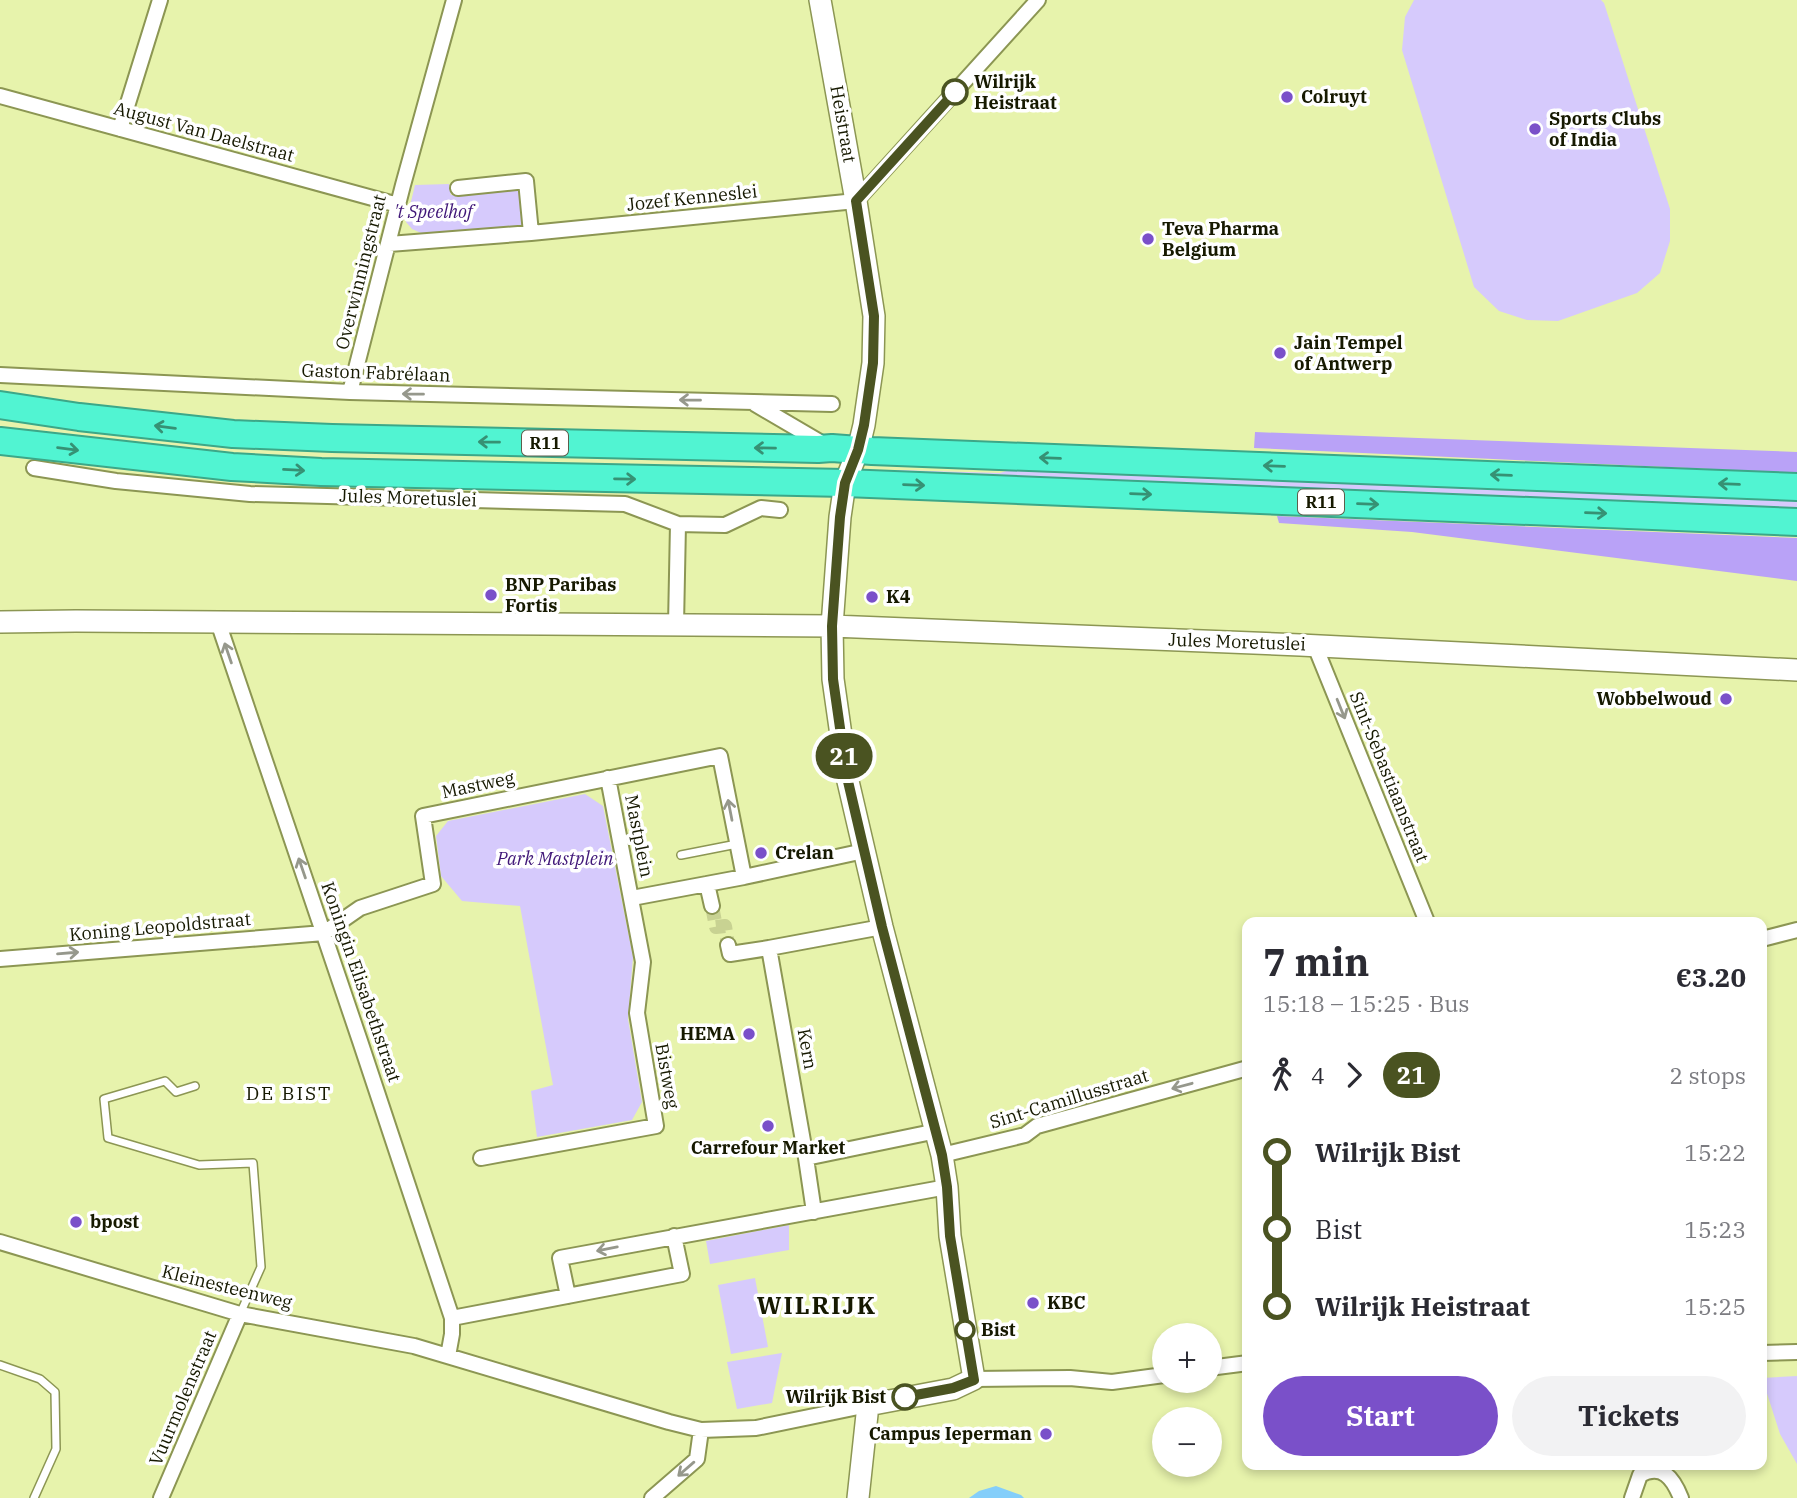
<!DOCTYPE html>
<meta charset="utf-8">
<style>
:root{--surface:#fff;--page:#f2f2f3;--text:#2b2b33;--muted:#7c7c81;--accent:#7a50c9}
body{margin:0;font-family:"IBM Plex Serif",serif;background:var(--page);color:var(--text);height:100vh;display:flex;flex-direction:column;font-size:26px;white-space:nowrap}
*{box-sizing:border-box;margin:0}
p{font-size:23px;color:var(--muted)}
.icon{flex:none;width:38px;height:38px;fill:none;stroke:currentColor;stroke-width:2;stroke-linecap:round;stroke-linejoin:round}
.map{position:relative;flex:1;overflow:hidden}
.drawer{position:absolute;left:1242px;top:917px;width:525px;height:553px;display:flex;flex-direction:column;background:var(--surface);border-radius:14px;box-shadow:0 4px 10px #0003}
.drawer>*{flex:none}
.badge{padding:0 14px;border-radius:23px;font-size:24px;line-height:46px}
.buttons{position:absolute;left:1152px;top:1323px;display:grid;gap:14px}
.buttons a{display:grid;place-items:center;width:70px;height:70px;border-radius:50%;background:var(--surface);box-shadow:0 4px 10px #0003;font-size:35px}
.map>.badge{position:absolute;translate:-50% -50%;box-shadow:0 0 0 4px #fff}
.legs{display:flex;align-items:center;gap:10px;height:77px;padding:0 21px;font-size:23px}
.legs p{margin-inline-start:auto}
.summary{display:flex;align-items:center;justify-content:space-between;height:119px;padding:0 21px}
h1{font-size:38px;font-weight:700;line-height:52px}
.primary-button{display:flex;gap:14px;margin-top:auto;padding:14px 21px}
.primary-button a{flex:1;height:80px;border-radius:42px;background:var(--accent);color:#fff;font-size:28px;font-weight:700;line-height:80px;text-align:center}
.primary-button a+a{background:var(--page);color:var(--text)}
ul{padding:0 21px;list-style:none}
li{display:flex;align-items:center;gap:24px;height:77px;font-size:26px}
li i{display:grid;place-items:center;width:10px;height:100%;margin:0 9px;background:currentColor}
li i::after{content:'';width:18px;height:18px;margin:-9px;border:5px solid;border-radius:50%;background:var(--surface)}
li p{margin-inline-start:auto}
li:first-child i{background:linear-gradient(#0000 50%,currentColor 0)}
li:last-child i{background:linear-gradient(currentColor 50%,#0000 0)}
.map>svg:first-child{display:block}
.green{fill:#d6cafc}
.forest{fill:#b9a2f7}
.water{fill:#84cefa}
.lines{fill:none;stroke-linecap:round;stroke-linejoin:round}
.street-tunnel{stroke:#c8d292;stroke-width:14;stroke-dasharray:14 7;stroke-linecap:butt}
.lane-casing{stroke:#8c9653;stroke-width:10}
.street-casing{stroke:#8c9653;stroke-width:18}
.secondary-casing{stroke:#8c9653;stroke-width:24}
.highway-casing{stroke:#3ca788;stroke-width:30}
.lane{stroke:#fff;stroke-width:7}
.street{stroke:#fff;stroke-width:14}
.secondary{stroke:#fff;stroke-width:21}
.highway{stroke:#51f4d2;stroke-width:26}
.oneway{stroke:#96988c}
.oneway2{stroke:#369174}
.line-1-casing{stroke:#fff;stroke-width:16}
.line-1{stroke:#4a5321;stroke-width:10}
.stop-1-dot{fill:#fff;stroke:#4a5321;stroke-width:3.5}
.poi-dot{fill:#7a50c9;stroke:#fff;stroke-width:2.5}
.labels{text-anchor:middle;stroke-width:7;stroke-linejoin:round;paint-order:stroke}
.shield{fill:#fff;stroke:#5c5e4c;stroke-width:2}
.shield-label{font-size:16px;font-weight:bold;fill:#161900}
.stop-label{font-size:18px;font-weight:bold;fill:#161900;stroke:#fff;text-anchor:start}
.poi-label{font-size:18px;font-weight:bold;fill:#161900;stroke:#fff;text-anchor:start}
.street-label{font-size:18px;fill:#161900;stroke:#fff}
.park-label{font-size:18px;font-style:italic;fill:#401778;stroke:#fff}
.neighbourhood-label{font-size:19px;letter-spacing:2px;fill:#161900;stroke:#fff}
.district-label{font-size:24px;font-weight:bold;letter-spacing:2px;fill:#161900;stroke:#fff}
</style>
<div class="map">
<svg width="1797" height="1498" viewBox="0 0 1797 1498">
<rect width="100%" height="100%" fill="#e7f3ac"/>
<path class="green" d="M1414,0H1601L1604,3L1670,209V241L1660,273L1637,293L1558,321L1527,320L1499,311L1474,287L1402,50L1405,17Z
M449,184L451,195L520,189L524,228L428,236L412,229L406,222L415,185Z
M1016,468L1797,497V512L895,476L897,470L1000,473Z
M585,794L603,806L633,957L628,1019L642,1102L632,1120L537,1137L531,1091L553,1085L520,906L462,901L441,876L436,836L448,821Z
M789,1225V1250L710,1264L706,1241Z
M755,1278L768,1347L731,1354L718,1285Z
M782,1353L772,1403L737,1409L727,1362Z
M1797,1376V1464L1780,1434L1762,1378Z"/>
<path class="forest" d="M1255,432L1797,452V473L1254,448Z
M1277,516L1797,538V581L1412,532L1279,523Z"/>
<path class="water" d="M996,1486L1021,1495L1024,1498H969L979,1491Z"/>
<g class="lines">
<path class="street-tunnel" d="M712,906L716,927L725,926L728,945"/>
<g class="lane-casing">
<path id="lane" d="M681,855L737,844
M195,1086L176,1092L165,1081L104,1099L108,1138L199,1165L253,1163L261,1267L240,1314
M0,1365L40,1379L55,1392L56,1449L34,1498"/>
</g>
<g class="street-casing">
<path id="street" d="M0,96L398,205
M120,129L160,0
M458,188L526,181L531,233
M389,244L531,233L856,201L1038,0
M0,375L350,392L832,404
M350,392L403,185L454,0
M755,404L825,445
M34,468L116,481L250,494L625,504L678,524L676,625
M678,524L725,525L761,508L780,510
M218,622L360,1041L452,1318V1334L448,1356
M1315,646L1427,922
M707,884L712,906
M632,898L744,877L864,851
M1762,939L1797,930
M728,945L730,954L769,948
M0,959L324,933L360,908L433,884L423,816L720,756L744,877
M942,1155L1025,1135L1037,1126L1248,1068
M481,1158L656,1126L637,1013L643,962L608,778
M806,1158L937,1131
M814,1212L806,1158L769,948L882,927
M0,1242L240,1314L414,1346L669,1422L701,1430L756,1428L868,1405
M568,1296L560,1258L947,1187
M452,1318L682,1274L674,1236
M1762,1353L1797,1352
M1209,1368L1248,1363
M974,1379L1070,1378L1112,1382L1164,1375
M161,1498L240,1314
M652,1498L697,1459L701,1430
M1632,1498L1640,1475C1662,1463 1673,1478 1681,1498"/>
</g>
<g class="secondary-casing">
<path id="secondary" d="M820,0L856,201L874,316L873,363L864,425L858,450L845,483L840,517L832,626L833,679L847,777L882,927L942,1155L947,1187L950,1236L974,1379L953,1389L868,1405L858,1498
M0,622L76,621L832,626L1300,645L1797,670"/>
</g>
<g class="highway-casing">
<path id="highway" d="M0,405L79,417L233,434L332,438L818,449L832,448L872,451L1797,487
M0,441L232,467L321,472L845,483L1797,522"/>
</g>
<use href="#lane" class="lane"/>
<use href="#street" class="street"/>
<use href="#secondary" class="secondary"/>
<use href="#highway" class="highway"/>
</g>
<defs><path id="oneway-shaft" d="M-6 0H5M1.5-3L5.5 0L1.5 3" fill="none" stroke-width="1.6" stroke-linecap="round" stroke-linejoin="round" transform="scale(1.75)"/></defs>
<g class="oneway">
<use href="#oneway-shaft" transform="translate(413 394) rotate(-179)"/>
<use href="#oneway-shaft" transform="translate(690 400) rotate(-179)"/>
<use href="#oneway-shaft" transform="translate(228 653) rotate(-109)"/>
<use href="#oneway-shaft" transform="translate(1341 709) rotate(68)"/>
<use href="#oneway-shaft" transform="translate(730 810) rotate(-101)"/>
<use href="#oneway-shaft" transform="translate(302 868) rotate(-109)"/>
<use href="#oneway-shaft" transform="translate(68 953) rotate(-5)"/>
<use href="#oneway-shaft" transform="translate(1182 1086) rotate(165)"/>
<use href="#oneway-shaft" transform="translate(607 1249) rotate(169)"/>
<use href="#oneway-shaft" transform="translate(686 1469) rotate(139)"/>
</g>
<g class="oneway2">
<use href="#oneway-shaft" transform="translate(165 427) rotate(-173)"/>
<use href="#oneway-shaft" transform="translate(489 442) rotate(-179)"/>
<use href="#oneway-shaft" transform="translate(765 448) rotate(-179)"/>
<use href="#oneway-shaft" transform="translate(68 449) rotate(7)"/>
<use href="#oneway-shaft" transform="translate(1050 458) rotate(-178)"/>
<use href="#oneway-shaft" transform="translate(1274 466) rotate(-178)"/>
<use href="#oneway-shaft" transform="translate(294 470) rotate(3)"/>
<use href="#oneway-shaft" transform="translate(1501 475) rotate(-178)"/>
<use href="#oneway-shaft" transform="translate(625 479) rotate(1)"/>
<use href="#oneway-shaft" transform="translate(1729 484) rotate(-178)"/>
<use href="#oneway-shaft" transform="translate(914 485) rotate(2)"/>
<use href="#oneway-shaft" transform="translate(1141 494) rotate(2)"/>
<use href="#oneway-shaft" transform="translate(1368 504) rotate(2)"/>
<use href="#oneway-shaft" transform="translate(1596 513) rotate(2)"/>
</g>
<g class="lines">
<g class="line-1-casing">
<path id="line-1" d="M905,1397L953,1388L974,1380L950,1236L947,1187L942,1155L882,927L847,777L833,679L832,626L840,517L845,483L858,450L864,425L873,363L874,316L856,201L955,92"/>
</g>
<use href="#line-1" class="line-1"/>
</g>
<g class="stop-1-dot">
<circle cx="955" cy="92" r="12"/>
<circle cx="965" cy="1330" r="9"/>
<circle cx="905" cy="1397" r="12"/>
</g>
<g class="poi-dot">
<circle cx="1287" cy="97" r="7"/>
<circle cx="1535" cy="129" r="7"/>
<circle cx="1148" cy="239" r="7"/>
<circle cx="1280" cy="353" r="7"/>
<circle cx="491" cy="595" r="7"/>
<circle cx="872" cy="597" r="7"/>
<circle cx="1726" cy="699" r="7"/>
<circle cx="761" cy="853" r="7"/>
<circle cx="749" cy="1034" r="7"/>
<circle cx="768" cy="1126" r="7"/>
<circle cx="76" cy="1222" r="7"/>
<circle cx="1033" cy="1303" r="7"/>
<circle cx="1046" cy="1434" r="7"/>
</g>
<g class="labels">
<g class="shield">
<rect x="522" y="430.5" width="46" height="25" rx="5"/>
<rect x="1298" y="489.5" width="46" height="25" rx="5"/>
</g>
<g class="shield-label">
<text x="545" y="449">R11</text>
<text x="1321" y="508">R11</text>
</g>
<g class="stop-label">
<text x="974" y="88">Wilrijk<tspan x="974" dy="21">Heistraat</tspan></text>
<text x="981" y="1336">Bist</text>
<text x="886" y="1403" text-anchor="end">Wilrijk Bist</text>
</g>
<g class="poi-label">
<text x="1301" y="103">Colruyt</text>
<text x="1549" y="125">Sports Clubs<tspan x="1549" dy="21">of India</tspan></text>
<text x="1162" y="235">Teva Pharma<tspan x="1162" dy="21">Belgium</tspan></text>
<text x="1294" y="349">Jain Tempel<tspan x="1294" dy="21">of Antwerp</tspan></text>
<text x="505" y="591">BNP Paribas<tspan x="505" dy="21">Fortis</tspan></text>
<text x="886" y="603">K4</text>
<text x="1712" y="705" text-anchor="end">Wobbelwoud</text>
<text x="775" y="859">Crelan</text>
<text x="735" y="1040" text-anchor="end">HEMA</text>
<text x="768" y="1154" text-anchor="middle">Carrefour Market</text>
<text x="90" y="1228">bpost</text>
<text x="1047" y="1309">KBC</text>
<text x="1032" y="1440" text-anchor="end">Campus Ieperman</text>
</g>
<g class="street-label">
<text transform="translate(843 124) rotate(80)" y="6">Heistraat</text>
<text transform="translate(204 132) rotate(15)" y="6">August Van Daelstraat</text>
<text transform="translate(692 198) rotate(-6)" y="6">Jozef Kenneslei</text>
<text transform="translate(361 272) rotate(-76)" y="6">Overwinningstraat</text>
<text transform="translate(376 373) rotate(2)" y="6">Gaston Fabrélaan</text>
<text transform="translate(408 498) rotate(2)" y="6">Jules Moretuslei</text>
<text transform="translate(1237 642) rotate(2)" y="6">Jules Moretuslei</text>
<text transform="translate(1389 777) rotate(68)" y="6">Sint-Sebastiaanstraat</text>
<text transform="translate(478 785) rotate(-12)" y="6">Mastweg</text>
<text transform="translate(639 836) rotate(79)" y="6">Mastplein</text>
<text transform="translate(160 927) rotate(-5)" y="6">Koning Leopoldstraat</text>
<text transform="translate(361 982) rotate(71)" y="6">Koningin Elisabethstraat</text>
<text transform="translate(807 1049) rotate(80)" y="6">Kern</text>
<text transform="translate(667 1076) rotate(80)" y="6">Bistweg</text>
<text transform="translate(1069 1099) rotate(-17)" y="6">Sint-Camillusstraat</text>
<text transform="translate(227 1287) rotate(14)" y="6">Kleinesteenweg</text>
<text transform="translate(183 1398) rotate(-67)" y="6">Vuurmolenstraat</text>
</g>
<g class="park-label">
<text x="433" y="218">'t Speelhof</text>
<text x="555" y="865">Park Mastplein</text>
</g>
<g class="neighbourhood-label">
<text x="289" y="1100">DE BIST</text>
</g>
<g class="district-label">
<text x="817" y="1314">WILRIJK</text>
</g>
</g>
</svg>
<div class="buttons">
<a>+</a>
<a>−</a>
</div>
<b class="badge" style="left:844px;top:756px;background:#4a5321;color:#fff">21</b>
<section class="drawer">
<div class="summary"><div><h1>7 min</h1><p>15:18 – 15:25 · Bus</p></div><b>€3.20</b></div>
<div class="legs"><svg class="icon" aria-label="walk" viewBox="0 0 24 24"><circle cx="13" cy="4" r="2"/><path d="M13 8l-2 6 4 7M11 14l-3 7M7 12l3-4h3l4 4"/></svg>4<svg class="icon" aria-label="forward" viewBox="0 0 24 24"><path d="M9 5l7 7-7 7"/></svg><b class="badge" style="background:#4a5321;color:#fff">21</b><p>2 stops</p></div>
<ul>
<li><i style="color:#4a5321"></i><b>Wilrijk Bist</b><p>15:22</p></li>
<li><i style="color:#4a5321"></i><span>Bist</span><p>15:23</p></li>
<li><i style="color:#4a5321"></i><b>Wilrijk Heistraat</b><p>15:25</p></li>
</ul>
<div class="primary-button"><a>Start</a><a>Tickets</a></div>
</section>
</div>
